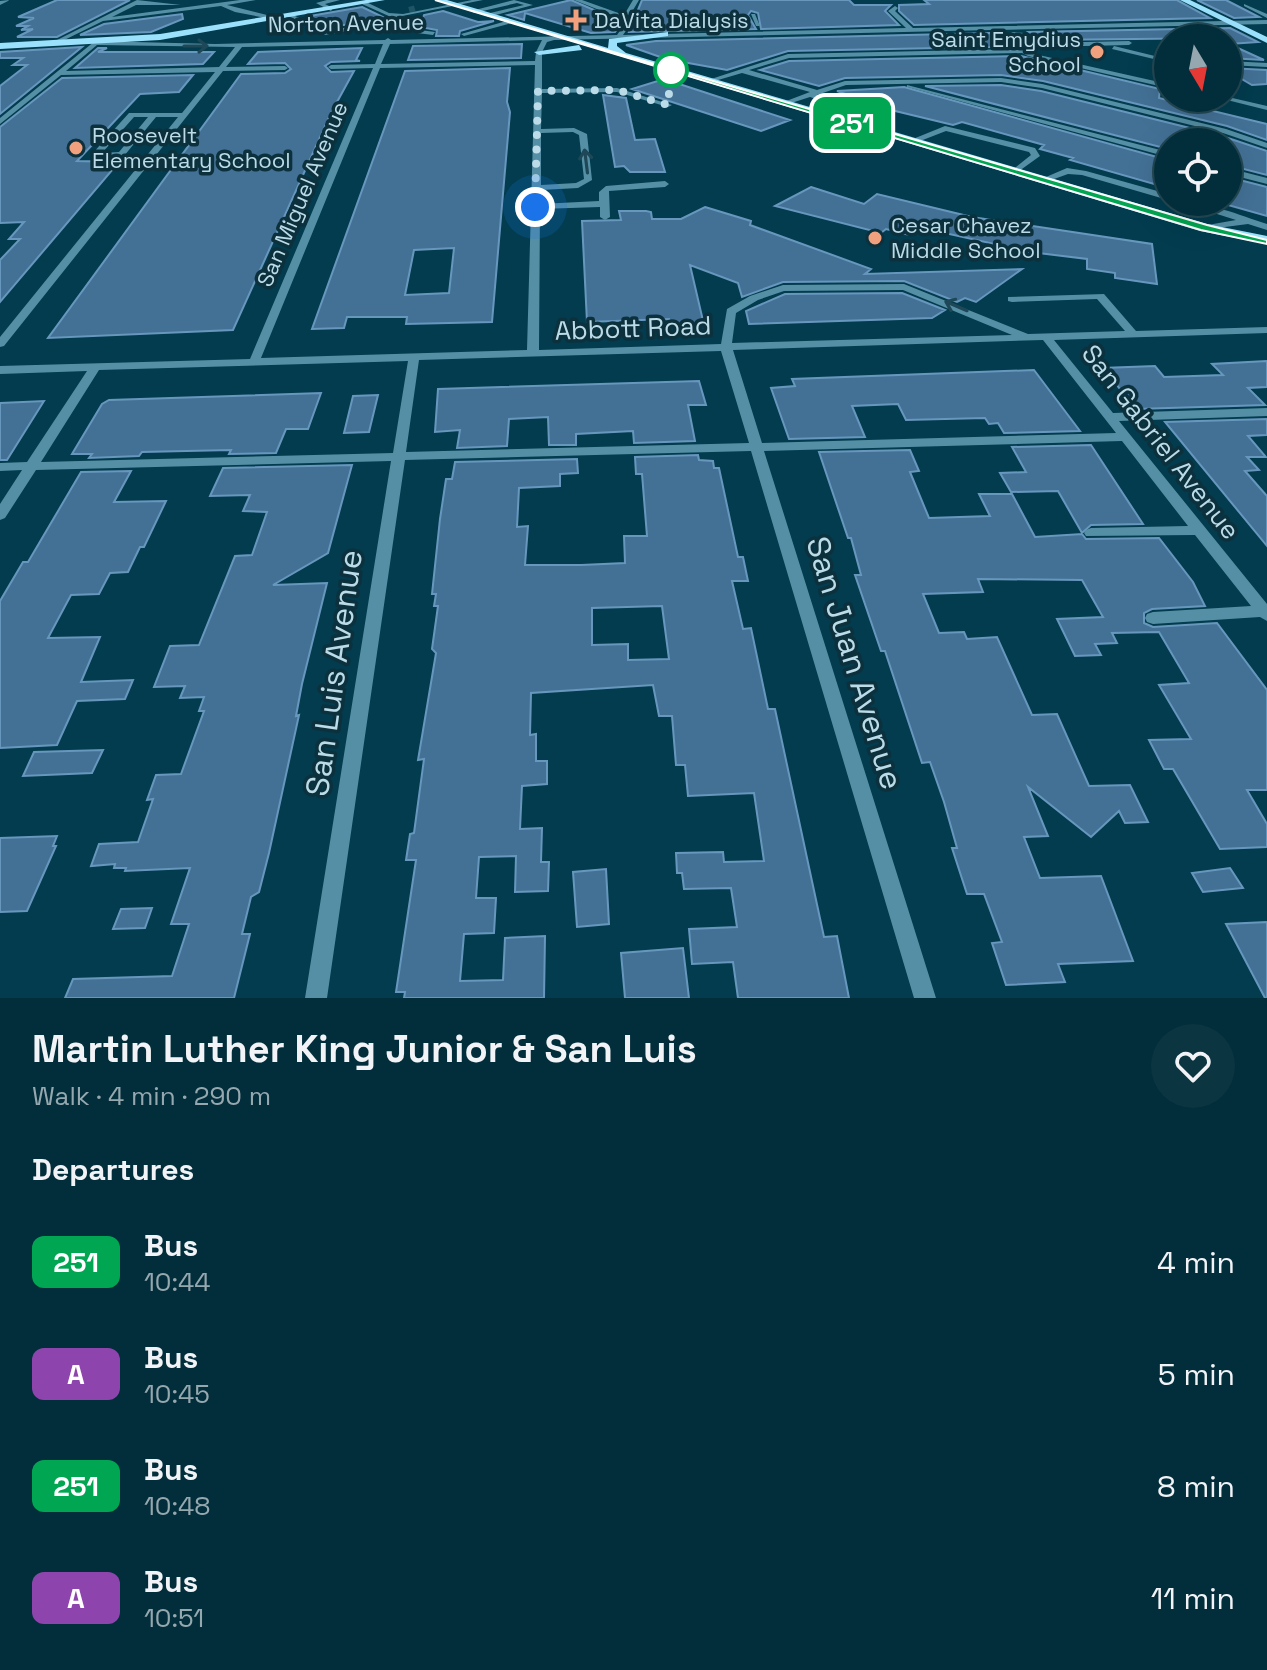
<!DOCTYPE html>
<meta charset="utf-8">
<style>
:root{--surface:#022d3a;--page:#0c3542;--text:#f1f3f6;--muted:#96a8af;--line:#234954}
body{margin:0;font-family:"Space Grotesk",sans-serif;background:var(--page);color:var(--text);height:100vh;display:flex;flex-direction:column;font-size:30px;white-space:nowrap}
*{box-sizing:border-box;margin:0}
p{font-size:26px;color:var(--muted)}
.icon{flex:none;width:44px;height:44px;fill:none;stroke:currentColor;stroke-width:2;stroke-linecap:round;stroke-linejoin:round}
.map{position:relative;height:998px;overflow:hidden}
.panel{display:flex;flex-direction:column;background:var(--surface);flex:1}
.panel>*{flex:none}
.badge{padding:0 16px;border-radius:12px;font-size:28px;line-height:52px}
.needle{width:52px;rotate:170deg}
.tools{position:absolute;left:1154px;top:24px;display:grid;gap:16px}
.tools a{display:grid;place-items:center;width:88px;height:88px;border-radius:50%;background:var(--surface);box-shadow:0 8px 32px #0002,0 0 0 2px var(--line);font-size:40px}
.you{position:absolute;width:40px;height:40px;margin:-20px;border:6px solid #fff;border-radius:50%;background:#1a73e8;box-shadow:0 0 0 12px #1a73e833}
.map>.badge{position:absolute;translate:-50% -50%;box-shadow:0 0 0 4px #fff}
h2{padding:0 32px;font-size:30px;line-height:72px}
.round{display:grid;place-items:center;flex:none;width:84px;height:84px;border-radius:42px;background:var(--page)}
.headline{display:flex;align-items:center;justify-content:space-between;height:136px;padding:0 32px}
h1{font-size:38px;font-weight:700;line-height:60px}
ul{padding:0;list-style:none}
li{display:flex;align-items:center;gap:24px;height:112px;padding:0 32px}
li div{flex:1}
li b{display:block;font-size:30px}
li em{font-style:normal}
li .badge{min-width:88px;font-weight:700;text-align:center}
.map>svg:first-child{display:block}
.building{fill:#437196;stroke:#6897be;stroke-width:2;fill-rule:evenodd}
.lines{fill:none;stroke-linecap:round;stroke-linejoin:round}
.minor-tunnel{stroke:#1e5465;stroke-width:6;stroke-dasharray:6 3;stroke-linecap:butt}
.minor{fill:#558fa5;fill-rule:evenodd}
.major{fill:#9ce1fc;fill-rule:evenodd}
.oneway{stroke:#1e4857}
.line{fill:#00a651;stroke:#fff;stroke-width:2}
.walk{stroke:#bbdbe8;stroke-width:8;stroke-dasharray:0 14.4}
.poi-dot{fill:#f1a17d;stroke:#0c313d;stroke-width:3}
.stop-dot{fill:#fff;stroke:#00a651;stroke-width:4}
.labels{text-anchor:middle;stroke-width:7;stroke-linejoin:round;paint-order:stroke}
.far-poi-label{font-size:22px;fill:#bbdbe8;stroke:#0c313d;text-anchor:start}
.far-street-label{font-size:22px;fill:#bbdbe8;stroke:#0c313d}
.street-label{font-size:26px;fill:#bbdbe8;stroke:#0c313d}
.near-street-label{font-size:32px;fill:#bbdbe8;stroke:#0c313d}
</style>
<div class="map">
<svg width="1267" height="998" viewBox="0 0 1267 998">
<rect width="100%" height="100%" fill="#023c4e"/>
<path class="building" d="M57,0H130L57,37H17L33,29L21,30L28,26H16L34,18L18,17Z
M571,0L622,22L615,32L591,33L525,13L524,20L508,15Z
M642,0H849L854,5H891L885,11L899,25L761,29L758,13L751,11L748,15L756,29L629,32Z
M924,0H1177L1210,18L914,25L899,11V5L929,4Z
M1197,0H1226L1259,17L1234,18Z
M362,7L385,18L332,27L310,16Z
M443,11L478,22L494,21L460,31L459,36H436L437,30L420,27L424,15Z
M182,14L183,19L151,32L80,35L104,24Z
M1230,28L1258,42L1229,44L1264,60L1228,58V38L1042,40L1029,32Z
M990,33L1001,41H991V47L788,51L727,70L666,59L626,45L656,41Z
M522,44L521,58L408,60L413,46Z
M82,47L0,114V86L27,65H13L23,58H0V52Z
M98,48H107L98,52H214L203,64L75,68Z
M362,48L356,60L360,61L331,62L325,66L331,72L354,71L331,113L233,330L48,338L241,74L285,73L291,69L285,63L248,64L258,52Z
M1021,56L1160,89L1159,98L1267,124V140L1227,126L1043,81L1001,75L845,78L819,86L760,70L789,61Z
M510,68L507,102L510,112L492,322L406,324L407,317H347L344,328L312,329L405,71ZM454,248L449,293L405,295L414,250Z
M1228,68L1267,70V84L1252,85L1228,71Z
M193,75L179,92L140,94L77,161L119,162L0,302V260L20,239H9L24,222L0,223V127L62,78Z
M664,79L719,97L790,120L761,131L632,89Z
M1001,85L1041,91L1222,136L1267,151V175L1228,165V142H1168V149L925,86Z
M904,87L1168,160V188L1070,160L1073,158L1040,149L1044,145L962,122L953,125L891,110L837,91Z
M603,95L626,98L635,140L655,139L665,172H630L624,166L615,167Z
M1228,177L1267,187V216L1228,205Z
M811,187L864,204L877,194L972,217L1152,244L1157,284L1115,278V273L1087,269V259L1030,252L918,227L909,235L886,229L881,233L775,206Z
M705,207L751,221L750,225L871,269L865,274L1022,269L976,302L965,298L957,302L904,281L783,282L742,297L738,283L690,265L704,325L670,326L669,319L587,322L582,221L621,220L619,211H646L651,212L652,219H681Z
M902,293L945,310L932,318L749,324L746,311L785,294Z
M1267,361V387L1248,388L1265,405L1136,409L1103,368L1155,366L1164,377L1223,375L1212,364Z
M1034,370L1080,431L1004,433L998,423L989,424L985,418L906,420L898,404L852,406L865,437L789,439L771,388L795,386L792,379Z
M699,381L706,405H688L695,441L634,443L633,431L576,434V445H549L548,417L509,419L507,446L457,448L460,430L435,432L438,389Z
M321,393L308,429H286L276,453L229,454L231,450L142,452L139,456L89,458L92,454H72L102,404L109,400Z
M378,395L369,432L344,433L353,396Z
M44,401L7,460H0V403Z
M1267,419V435L1248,436L1266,457H1247L1259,470L1245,471L1267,496V546L1165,422Z
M1091,445L1143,524L1091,525L1082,533L1058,491L1011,492L1000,473L1026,472L1012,447Z
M910,450L919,471L910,472L929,518L990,516L979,494H1012L1035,537L1082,534L1086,539L1159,538L1193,582L1205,606L1152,609L1144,613V623L1153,627L1217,623L1267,690V790H1247L1267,824V847L1220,849L1173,769H1164L1149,740L1191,739L1159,685L1189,683L1159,632L1112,633L1117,643L1095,644L1101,655L1075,656L1057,619L1103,617L1082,580L978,579L983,592L923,594L939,633L964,632L967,639L997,637L1032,715L1057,714L1089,786L1130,785L1148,822L1125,823L1119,811L1091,837L1028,787L1048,836L1024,837L1040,878L1101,876L1133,961L1058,964L1065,982L1006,985L992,943L1002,942L984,894H967L952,848H957L944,802L930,762L922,763L885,651H881L855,575H861L851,538H848L819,452Z
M698,455L699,460L713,461L714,468H719L738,557H743L748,581H732L743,629L751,628L768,709H775L824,937L837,936L849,998H738L733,962L692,964L689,929L737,927L731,888L684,889L682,873H677L676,853L723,852L724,862L764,861L754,793L688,796L685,765H676L672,716H659L653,685L531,693L530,735L536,734V761H547V784L522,786L520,829L542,828L541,862H549L548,891L515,892L516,856L479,857L476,898H496L494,933L464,934L460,981L503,980L505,938L545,936L544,998H404L405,992H396L416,860H406L410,834L414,833L424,759L418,760L436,653L432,649L438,606H434L436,594H432L440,519L446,479H452L455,462L577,459L578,473L560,474V486L519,488L517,527L528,526L525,565H581L625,563L624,536H647L642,474H636L635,457ZM662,606L669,659L628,660V644L592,645V608Z
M352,465L328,553L273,585L327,583L302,684L296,716L299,715L269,853L259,892L251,897L242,934H250L234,998H65L73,979L172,976L189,924H171L190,868L125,871L126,868H114L115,864L91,866L99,844L138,842L153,799L147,800L156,775L181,774L204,711H199L204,697L180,698L185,686L154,687L170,646L199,645L235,556L252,555L267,512L243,511L250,495L210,496L223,468Z
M131,471L114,502L166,501L144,547H140L128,572L110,573L99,594L71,595L48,638L100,637L81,682L133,680L125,699L77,701L57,745L0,748V601L23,562H28L81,472Z
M103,750L92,773L23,776L34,752Z
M57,836L53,846H56L27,911L0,912V838Z
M1230,868L1243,888L1203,892L1192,873Z
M606,869L609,924L577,927L573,872Z
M152,908L145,928L113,929L121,909Z
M1267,922V998H1265L1226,924Z
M683,948L689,998H625L621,953Z"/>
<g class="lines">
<path class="minor-tunnel" d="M409,10L416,8"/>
<path class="minor" d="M9,0L8,1L0,5V1Z
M137,0L181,5H136L112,17L240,0H256L227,5L279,18L276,20L235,12L221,6L103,21L52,46L47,45Z
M327,0H340L325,4L333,8L331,11L316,3Z
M472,0H483L397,17L395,20L420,30L435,32L433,35L417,33L391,23L325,35L288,16L293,15L326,31L390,20L391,17L362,4L364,1L389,13L403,14Z
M514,0L533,5L488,17L486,14L524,5L517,3L474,13L471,11Z
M574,0H582L624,15L633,0H639L629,17L633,21L623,35L906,28L888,11L895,6L898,8L895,11L913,28L1267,20V24L999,30L1030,53L1168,84V88L1028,56L1022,53L789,58L749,70L817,90L845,81L1001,78L1042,84L1226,129L1267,143V148L1223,133L1042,88L1001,82L846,85L817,95L885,115L890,119V123L875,132L871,130L882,121L879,119L810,97L785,105L781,103L810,92L742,73L708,83L705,81L788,54L1017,49L991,30L554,40L547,42L542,52V89L617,88L672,105L668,107L617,92L542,93L541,129L574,128L587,134L592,180L578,188L541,190L540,204L599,201V192L606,186L665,181L669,184L665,187L609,191L610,217L605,220L600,217V207L540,209L539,350L721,344L727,309L750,296L783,285L904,284L1028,334L1125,331L1097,299L1012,302L1008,301V297L1104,294L1136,331L1267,327V333L1054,340L1113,413L1267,408V416L1119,421L1267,604V621L1260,617L1153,624L1147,622L1145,618L1147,614L1153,612L1251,606L1195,535L1086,536L1084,533L1086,530L1091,528L1188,526L1122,441L764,451L936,998H914L751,451L405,460L327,998H305L391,461L36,470L5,518L0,520V504L22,470L0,471V463L27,462L87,371L0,374V366L250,359L373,68L331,69L328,67L331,65L375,64L383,44L242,47L226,67L285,66L288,68L285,70L223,71L4,346L0,347V337L178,117H156L124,156L95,158L91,156L92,154L129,113H182L215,72L61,75L0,124V118L95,41L215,44L385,40L388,38L391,40L617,35L627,21ZM542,40L536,52L535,61L381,64L390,44ZM97,45L235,47L219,67L66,71ZM535,65L527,350L261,358L380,68ZM134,117H148L119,152L102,153ZM573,132L579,135L584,179L576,183L541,185V133ZM903,290L1012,335L732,343L736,313L758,300L784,291ZM1043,340L1116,433L762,443L733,350ZM721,351L749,443L406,452L419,360ZM408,361L393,453L41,462L99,370Z
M1244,4L1267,14V18L1244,6Z
M751,14H755L760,26H756Z
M510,20L512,23L464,36L461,34Z
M1012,32L1024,33L1041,43L1129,41L1132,43L1129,45L1040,47L1021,36L1010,35Z
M1114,46L1163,58L1166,67L1161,68L1158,60L1112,49Z
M1228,61L1267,63V67L1228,65Z
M907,85L1168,152V157L907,87Z
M1228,97L1267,106V110L1219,98Z
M945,126L1035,148L1040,156L1015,174L1011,171L1031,155L1029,152L946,131L915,143L908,141Z
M1067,168L1086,171L1168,194V200L1082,175L1068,174L1043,183L1039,180Z
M1228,168L1267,178V184L1228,174Z
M1179,202C1209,202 1239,215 1267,224V230L1248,224L1202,230V226L1236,220Z"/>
<path class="major" d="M366,0H385L160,40L0,49V43L160,34Z
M434,0H447L608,48L609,39L668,32V36L617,43V46L626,53L1207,224L1267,236V244L1200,231Z
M1180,0H1190L1267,37V43Z
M579,45L582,50L539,55L534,52Z"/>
</g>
<defs><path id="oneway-shaft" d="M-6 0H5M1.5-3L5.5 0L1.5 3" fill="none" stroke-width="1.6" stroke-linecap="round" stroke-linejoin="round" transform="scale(2)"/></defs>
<g class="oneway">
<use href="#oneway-shaft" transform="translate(196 46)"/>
<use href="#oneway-shaft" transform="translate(586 161) rotate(-97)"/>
<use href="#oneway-shaft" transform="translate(956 306) rotate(-157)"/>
</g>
<path class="line" d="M435,0L1207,225L1267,240V244L1201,230Z"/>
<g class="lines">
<path class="walk" d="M535,207L538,91L617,90L668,105L671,70"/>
</g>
<g class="poi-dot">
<path d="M572 8h8v8h8v8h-8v8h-8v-8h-8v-8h8z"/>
<circle cx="1097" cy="52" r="8"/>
<circle cx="76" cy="148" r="8"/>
<circle cx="875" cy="238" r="8"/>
</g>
<circle class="stop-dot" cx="671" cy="70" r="16"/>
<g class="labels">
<g class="far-poi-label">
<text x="594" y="28">DaVita Dialysis</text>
<text x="1081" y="47" text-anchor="end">Saint Emydius<tspan x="1081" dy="25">School</tspan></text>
<text x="92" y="143">Roosevelt<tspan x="92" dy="25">Elementary School</tspan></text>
<text x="891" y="233">Cesar Chavez<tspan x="891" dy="25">Middle School</tspan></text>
</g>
<g class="far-street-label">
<text transform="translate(346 23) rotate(-1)" y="8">Norton Avenue</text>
<text transform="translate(302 194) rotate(-67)" y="8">San Miguel Avenue</text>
</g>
<g class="street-label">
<text transform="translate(633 328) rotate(-2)" y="9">Abbott Road</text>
<text transform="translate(1161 442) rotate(52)" y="9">San Gabriel Avenue</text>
</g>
<g class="near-street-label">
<text transform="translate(855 663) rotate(73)" y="11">San Juan Avenue</text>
<text transform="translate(334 673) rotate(-82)" y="11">San Luis Avenue</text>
</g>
</g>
</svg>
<div class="tools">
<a><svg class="needle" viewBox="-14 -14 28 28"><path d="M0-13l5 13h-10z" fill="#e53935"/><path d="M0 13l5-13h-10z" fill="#96a8af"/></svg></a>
<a><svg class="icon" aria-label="locate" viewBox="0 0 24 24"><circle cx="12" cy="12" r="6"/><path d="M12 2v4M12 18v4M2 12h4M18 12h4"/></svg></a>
</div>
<div class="you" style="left:535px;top:207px"></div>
<b class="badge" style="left:852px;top:123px;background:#00a651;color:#fff">251</b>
</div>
<section class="panel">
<div class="headline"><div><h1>Martin Luther King Junior &amp; San Luis</h1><p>Walk · 4 min · 290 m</p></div><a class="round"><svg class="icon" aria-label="heart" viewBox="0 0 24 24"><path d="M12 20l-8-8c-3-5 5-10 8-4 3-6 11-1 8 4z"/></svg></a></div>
<h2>Departures</h2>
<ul>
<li><span class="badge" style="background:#00a651;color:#fff">251</span><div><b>Bus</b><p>10:44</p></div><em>4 min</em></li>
<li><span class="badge" style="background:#8e44ad;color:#fff">A</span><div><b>Bus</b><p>10:45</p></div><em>5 min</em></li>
<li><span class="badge" style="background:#00a651;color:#fff">251</span><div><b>Bus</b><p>10:48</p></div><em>8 min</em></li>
<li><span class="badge" style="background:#8e44ad;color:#fff">A</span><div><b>Bus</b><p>10:51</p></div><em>11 min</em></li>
</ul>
</section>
